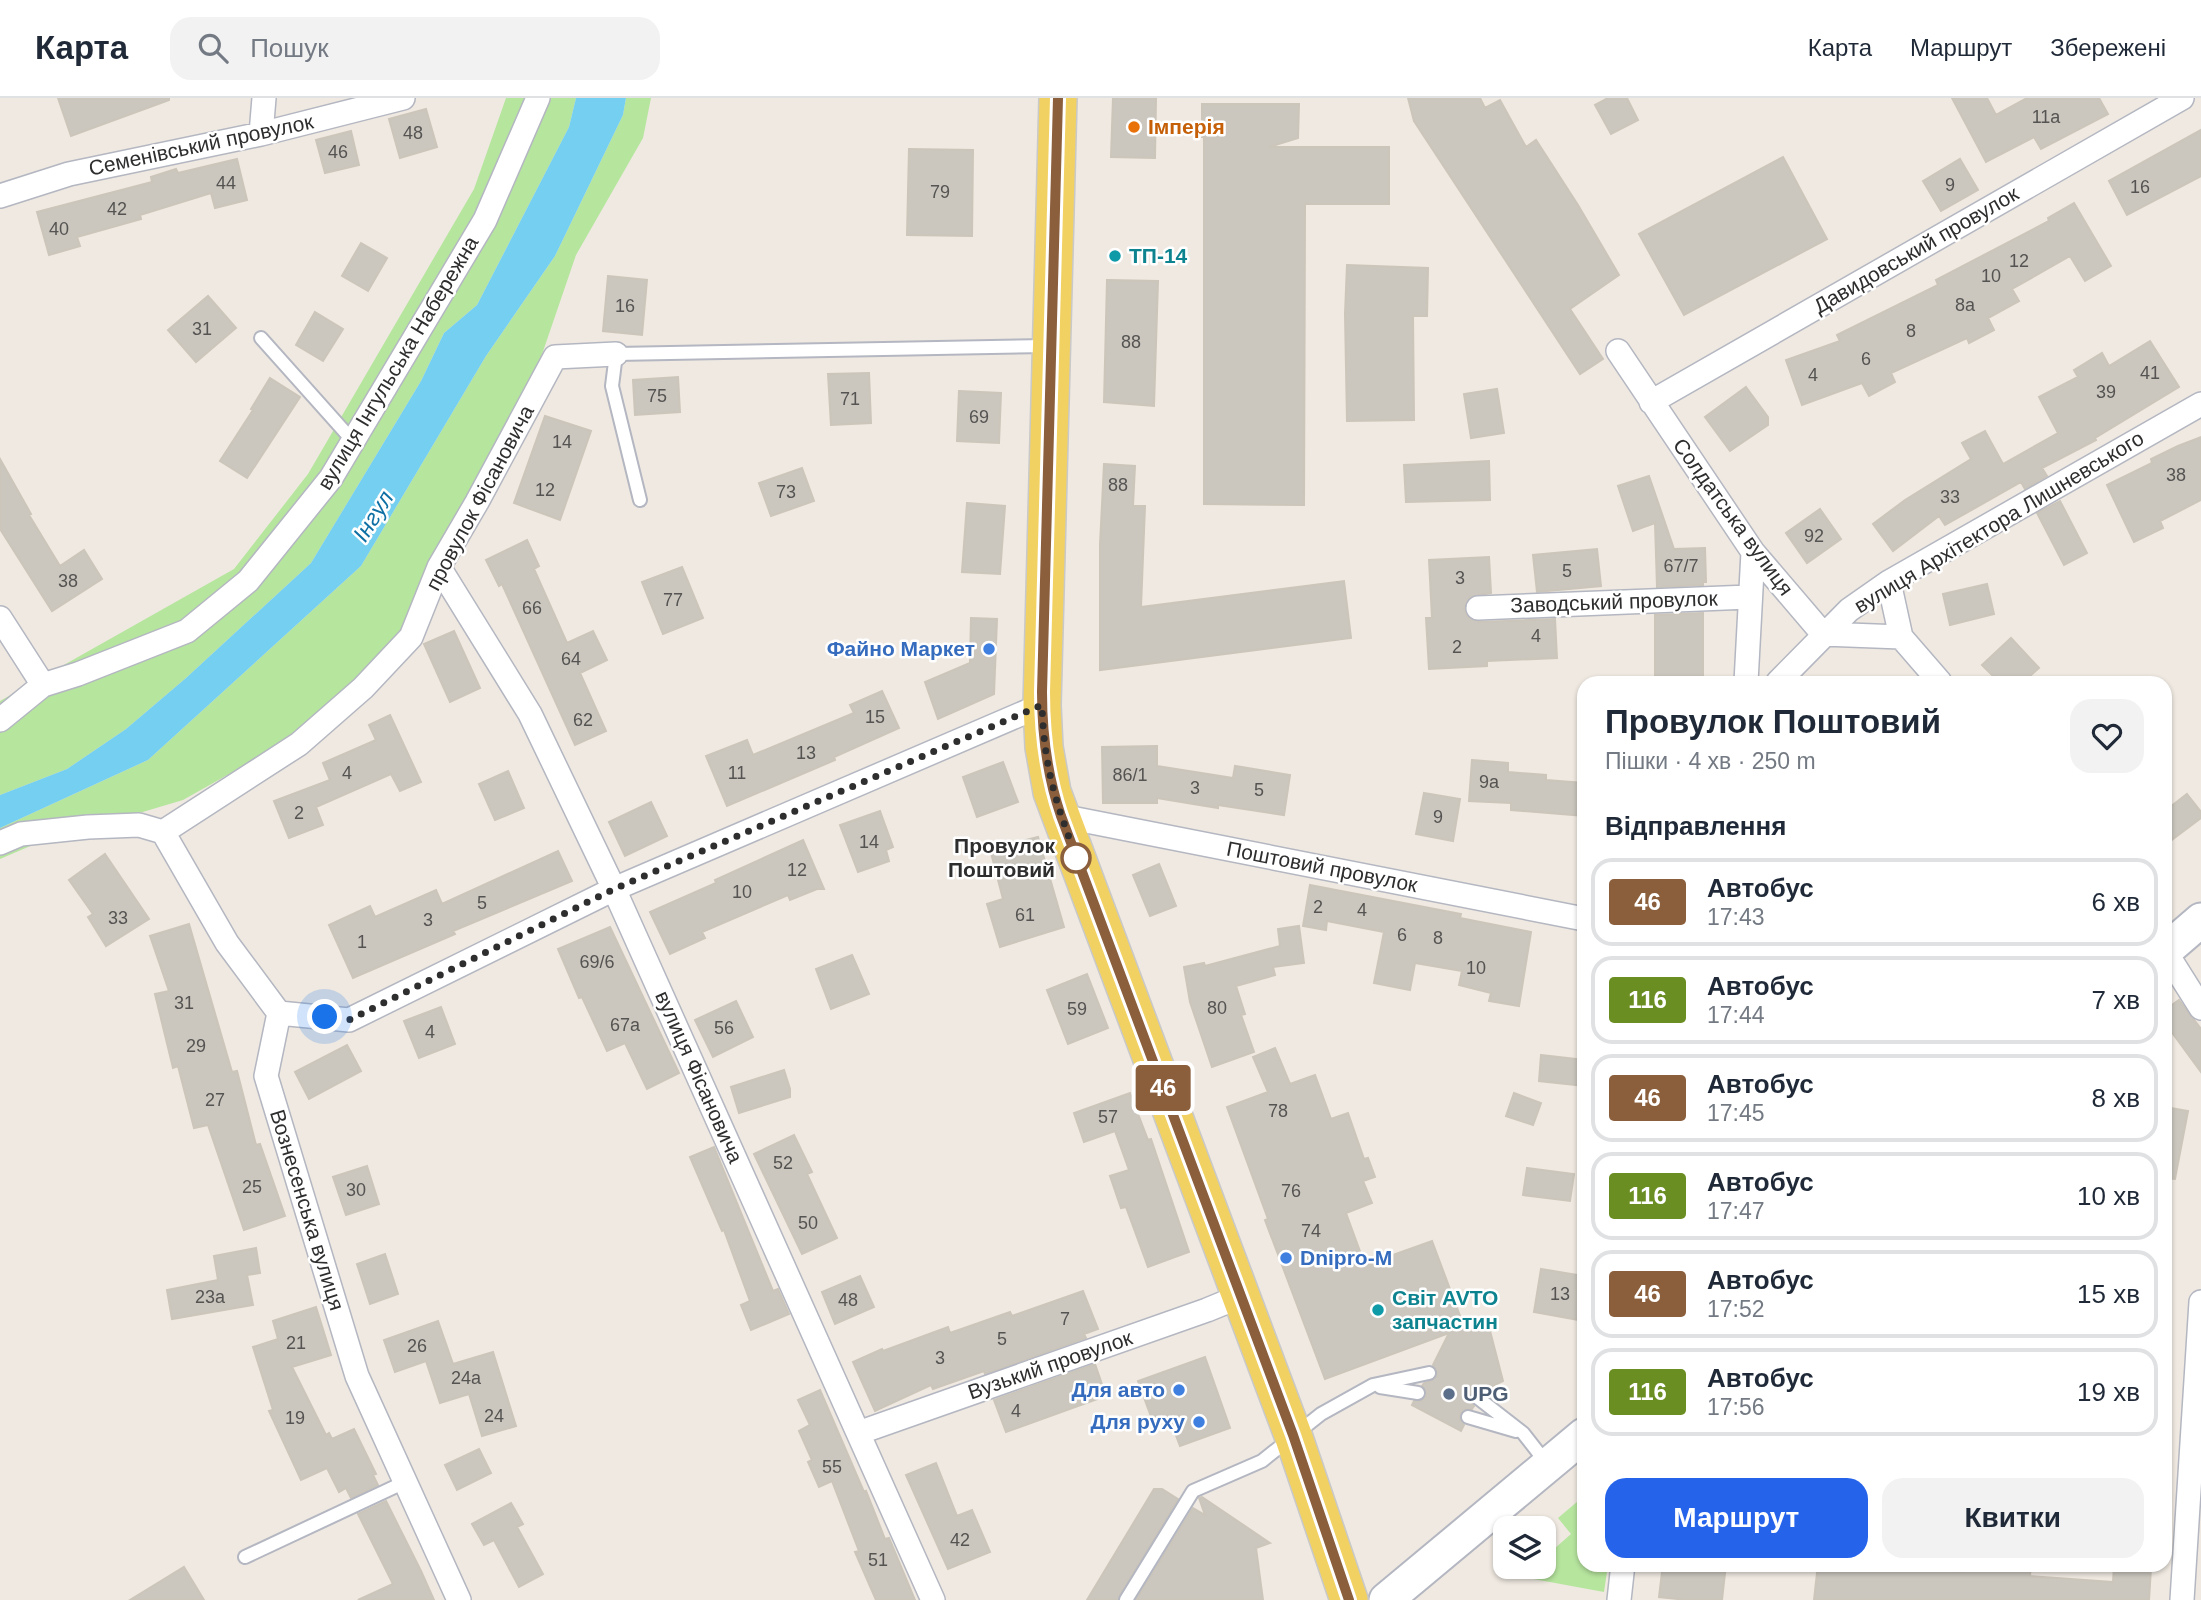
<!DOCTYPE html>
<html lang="uk">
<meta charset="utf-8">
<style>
:root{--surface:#fff;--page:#f2f2f3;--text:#1f2937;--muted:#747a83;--line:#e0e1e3;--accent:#2563eb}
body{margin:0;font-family:Helvetica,sans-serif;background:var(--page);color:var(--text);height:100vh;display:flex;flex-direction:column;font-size:26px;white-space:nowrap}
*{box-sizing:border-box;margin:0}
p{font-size:23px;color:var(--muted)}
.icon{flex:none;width:38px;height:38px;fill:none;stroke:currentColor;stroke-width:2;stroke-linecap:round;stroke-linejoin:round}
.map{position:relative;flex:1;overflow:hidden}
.sheet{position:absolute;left:1577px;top:578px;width:595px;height:896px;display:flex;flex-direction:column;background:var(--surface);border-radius:21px;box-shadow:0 2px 5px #0004}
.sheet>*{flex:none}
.badge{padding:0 14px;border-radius:5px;font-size:24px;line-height:46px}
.controls{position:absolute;left:1493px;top:1418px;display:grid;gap:14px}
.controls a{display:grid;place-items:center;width:63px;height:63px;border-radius:14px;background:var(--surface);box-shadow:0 2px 5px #0004;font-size:35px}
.you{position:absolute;width:35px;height:35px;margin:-18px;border:5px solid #fff;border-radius:50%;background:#1a73e8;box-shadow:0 0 0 10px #1a73e833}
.map>.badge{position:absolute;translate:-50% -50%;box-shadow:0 0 0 4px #fff}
h2{padding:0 28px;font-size:26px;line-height:63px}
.round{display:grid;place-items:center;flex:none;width:74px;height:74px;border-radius:21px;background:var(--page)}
.summary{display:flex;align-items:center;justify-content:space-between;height:119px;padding:0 28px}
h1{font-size:33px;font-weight:800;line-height:52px}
.action{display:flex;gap:14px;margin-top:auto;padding:14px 28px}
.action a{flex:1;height:80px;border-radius:21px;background:var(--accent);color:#fff;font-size:28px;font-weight:800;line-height:80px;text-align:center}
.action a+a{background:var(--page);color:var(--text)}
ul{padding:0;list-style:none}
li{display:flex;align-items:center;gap:21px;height:88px;margin:0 14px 10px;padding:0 14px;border:4px solid var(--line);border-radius:21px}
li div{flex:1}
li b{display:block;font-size:26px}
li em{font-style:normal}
li .badge{min-width:77px;font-weight:700;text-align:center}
header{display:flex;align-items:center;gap:42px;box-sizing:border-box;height:98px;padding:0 35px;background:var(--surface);border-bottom:2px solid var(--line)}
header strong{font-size:33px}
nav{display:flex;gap:38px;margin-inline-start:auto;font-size:24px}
.search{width:490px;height:63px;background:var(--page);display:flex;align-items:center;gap:18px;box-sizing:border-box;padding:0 24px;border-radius:21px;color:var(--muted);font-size:26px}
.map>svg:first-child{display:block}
.green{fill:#b6e59e}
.water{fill:#75cff0}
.building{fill:#cbc7bf;stroke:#cbc5ba;stroke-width:2}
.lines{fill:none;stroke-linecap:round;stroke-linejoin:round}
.service-casing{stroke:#b4b7c1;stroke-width:16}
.minor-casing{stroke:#b4b7c1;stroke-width:26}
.secondary-casing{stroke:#b4b7c1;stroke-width:37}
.primary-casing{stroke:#c9c9c9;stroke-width:40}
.service{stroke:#fff;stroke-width:12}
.minor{stroke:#fff;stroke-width:23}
.secondary{stroke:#fff;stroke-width:33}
.primary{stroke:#f2d163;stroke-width:37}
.line-casing{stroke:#fff;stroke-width:16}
.line{stroke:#8b5e3c;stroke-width:10}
.walk{stroke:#2e2e2e;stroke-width:7;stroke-dasharray:0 12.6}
.food-dot{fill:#e8710a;stroke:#fff;stroke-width:2.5}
.culture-dot{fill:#0f9aa8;stroke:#fff;stroke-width:2.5}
.shop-dot{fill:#3f7fe0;stroke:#fff;stroke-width:2.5}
.stop-dot{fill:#fff;stroke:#8b5e3c;stroke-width:3.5}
.service-dot{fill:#5c6f8a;stroke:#fff;stroke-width:2.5}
.labels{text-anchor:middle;stroke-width:5;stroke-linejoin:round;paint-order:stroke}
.number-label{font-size:18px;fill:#555452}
.food-label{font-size:21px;font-weight:bold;fill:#c56008;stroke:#fff;text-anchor:start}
.street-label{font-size:21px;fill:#2e2e2e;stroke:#fff}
.culture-label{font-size:21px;font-weight:bold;fill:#0d838f;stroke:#fff;text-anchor:start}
.shop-label{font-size:21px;font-weight:bold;fill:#366cbe;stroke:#fff;text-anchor:end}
.stop-label{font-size:21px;font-weight:bold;fill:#2e2e2e;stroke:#fff;text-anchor:end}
.service-label{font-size:21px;font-weight:bold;fill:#4e5e75;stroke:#fff;text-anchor:start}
.water-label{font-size:23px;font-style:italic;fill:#0d6fa3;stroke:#fff}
</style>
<header>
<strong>Карта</strong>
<div class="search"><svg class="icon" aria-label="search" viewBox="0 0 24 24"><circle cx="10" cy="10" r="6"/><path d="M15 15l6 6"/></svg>Пошук</div>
<nav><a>Карта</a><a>Маршрут</a><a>Збережені</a></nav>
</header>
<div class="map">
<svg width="2201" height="1502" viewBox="0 0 2201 1502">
<rect width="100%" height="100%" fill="#efe9e1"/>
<path class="green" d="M506,0H576L569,29L477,207L444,235L421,283L311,465L186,580L126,631L67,671L0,697V603L234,471L308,376L474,91Z
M626,0H651L643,40L576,157L525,306L400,542L311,630L183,702L35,746L0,761V730L148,662L361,468L486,258L555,158L623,17Z
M1584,1398V1466L1608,1467L1604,1494L1523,1479L1521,1468H1544V1438L1554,1451L1571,1436L1558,1420Z"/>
<path class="water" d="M576,0H626L623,17L555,158L486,258L361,468L148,662L0,730V697L67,671L126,631L186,580L311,465L421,283L444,235L477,207L569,29Z"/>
<path class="building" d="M58,0H169V2L71,38Z
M1113,0H1156L1155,60L1111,59Z
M1408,0H1480L1485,10L1500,2L1526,49L1536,42L1578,107L1619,177L1570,211L1603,261L1580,276L1414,23Z
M1608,0H1627L1638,22L1611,36L1595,7Z
M1952,0H1987L1996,17L2027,0H2099L2108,16L2041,51L2034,39L1986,64Z
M1202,6H1299L1298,40L1269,49H1389V106H1305L1304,407L1204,406V39H1202Z
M426,11L437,49L400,60L389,21Z
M2201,32V78L2127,117L2109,83Z
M351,33L359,67L325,75L316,42Z
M909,51L973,52L972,138L907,137Z
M1783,59L1827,141L1684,217L1639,136Z
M237,61L247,102L215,110L211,95L140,117L141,121L77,139L80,148L49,157L37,114L152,84L151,79L176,71L178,75Z
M1960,61L1978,92L1941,113L1923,83Z
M2074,105L2111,168L2085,183L2070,158L2012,191L2019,203L1988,220L1994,232L1969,245L1967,240L1891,275L1895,284L1869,298L1862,285L1802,307L1786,262L1840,243L1837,237L1938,187L1936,182L2049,123L2048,120Z
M361,145L387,160L368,193L342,178Z
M1347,167L1428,170L1427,218H1413L1414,322L1347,323L1345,216Z
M608,178L647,182L642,237L603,233Z
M1107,182L1158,183L1154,308L1104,304Z
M208,198L236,230L196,264L168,232Z
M315,214L343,231L323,263L296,247Z
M2150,243L2179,289L2095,340L2096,342L2042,370L2047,378L2025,391L2021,384L1945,427L1939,418L1893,453L1873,426L1905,402L1971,361L1962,345L1985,333L2003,366L2058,335L2039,299L2078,279L2074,272L2102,255L2109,268Z
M869,275L871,325L831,327L828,276Z
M678,279L680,314L635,317L633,282Z
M270,280L300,299L247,380L220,363L253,312L251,311Z
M1746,289L1768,319V327L1730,353L1705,319Z
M1497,291L1504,335L1471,340L1464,296Z
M959,293L1001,295L999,345L957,343Z
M545,318L591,333L560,422L514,405Z
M2201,339V402L2160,423L2163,430L2134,444L2107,387L2152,365L2151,361L2178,348Z
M0,361L31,416L29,417L60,468L84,452L102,481L52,513L0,431Z
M1489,363L1490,402L1406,404L1404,367Z
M1104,366L1135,368L1133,408H1145L1141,509L1344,483L1351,540L1100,572V447Z
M802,370L814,403L771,418L759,385Z
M1649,378L1674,451L1705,450L1706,484H1703V487L1657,489L1655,425L1633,433L1618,388Z
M2060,403L2087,455L2064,467L2037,415Z
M967,405L1005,408L1000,476L962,474Z
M1820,411L1841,441L1807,465L1786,435Z
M527,442L539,468L534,471L567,545L593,533L607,562L580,575L606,633L575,647L502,486L499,488L486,462Z
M1597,451L1601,488L1537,494L1533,457Z
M1489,459L1491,495L1470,499L1464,510L1467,518L1479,524L1555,521L1557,560L1487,563V568L1429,571L1426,520H1432L1429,462Z
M682,469L703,520L663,536L642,484Z
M1987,486L1994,516L1950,527L1943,496Z
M1703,515V584H1655V517Z
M971,520L997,521L994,596L938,621L925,584L970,565Z
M454,533L480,590L450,604L424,546Z
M2011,540L2039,570L2023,584H1999L1982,567Z
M882,593L899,630L834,659L835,662L727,708L706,658L747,642L753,657L854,615L850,607Z
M390,617L421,684L400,693L391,676L316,709L323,727L289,740L274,703L330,682L323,665L376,642L369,627Z
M1157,648V668L1233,680L1235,668L1290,677L1284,717L1218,707V710L1157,700V705H1103L1102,649Z
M1472,662L1508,665V674L1546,677V682L1584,685V718L1511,712V705L1469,703Z
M1003,664L1018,704L977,719L963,679Z
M508,673L524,710L495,722L479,686Z
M1424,695L1460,701L1453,743L1416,736Z
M2187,696L2201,714V720L2165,747V713Z
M651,704L667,738L625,758L609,724Z
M880,713L893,749L886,752L889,763L858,774L840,727Z
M1038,739L1064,829L1000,849L987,806L1003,801L990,751Z
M803,742L824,791H817L790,802L788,797L702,834L705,840L670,856L650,814L716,785L715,782Z
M558,753L572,783L453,833L455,836L353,880L329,827L370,808L375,819L436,792L442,806Z
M105,756L149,821L106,848L88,819L93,816L69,782Z
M1159,766L1176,808L1150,818L1133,777Z
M1310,787L1461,816L1460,820L1531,834L1519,908L1489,903L1491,895L1459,887L1462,873L1415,865L1410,892L1374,885L1384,834L1327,823L1326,832L1303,828Z
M189,826L232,974L237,973L256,1047L260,1046L285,1118L244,1132L208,1027L194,1030L178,968L173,970L155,896L169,893L150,838Z
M1299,828L1304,865L1273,869L1275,877L1236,888L1245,916L1241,917L1254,954L1212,969L1190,904L1184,869L1204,865L1205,868L1280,848L1278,831Z
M610,829L679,975L647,991L625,945L607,953L582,899L579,900L558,851Z
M852,857L869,896L831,911L816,871Z
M1087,876L1108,930L1068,946L1047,892Z
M2179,902L2201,931V974L2165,925V912Z
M736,903L753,939L713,959L695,922Z
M441,909L455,946L419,960L404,923Z
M347,947L361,973L309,1001L295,974Z
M1275,950L1290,986L1315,977L1331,1021L1348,1015L1364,1061L1368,1060L1375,1079L1363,1083L1372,1105L1346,1115L1365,1167L1432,1143L1466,1234L1488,1225L1503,1283L1483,1293L1475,1292L1472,1294L1470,1303L1474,1308L1472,1311H1465L1460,1316V1322L1464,1327L1461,1333L1412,1307L1414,1303H1420L1425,1300L1427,1296L1422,1288L1424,1285L1431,1283L1437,1278V1273L1433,1267L1449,1235L1325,1281L1265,1122L1268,1121L1227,1009L1268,994L1253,959Z
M1541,957L1584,962V988L1539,983Z
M784,972L790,991V999L739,1015L731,989Z
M1130,995L1148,1042L1151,1041L1189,1154L1148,1169L1126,1109L1121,1110L1110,1078L1129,1072L1115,1033L1084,1044L1074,1015Z
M1514,995L1541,1005L1533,1027L1506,1018Z
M2165,1009L2188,1013L2175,1081L2165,1080Z
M794,1037L812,1074L807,1076L837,1140L802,1156L754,1056Z
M714,1049L773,1193L778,1191L789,1216L751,1232L741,1207L750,1203L724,1132L722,1133L690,1059Z
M367,1068L379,1106L346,1117L333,1079Z
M1527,1070L1574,1076L1570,1103L1523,1097Z
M256,1150L260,1175L247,1177L253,1207L172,1221L167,1192L218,1182L214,1158Z
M385,1156L398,1196L370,1206L357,1166Z
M1541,1171L1584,1178V1223L1534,1214Z
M860,1178L874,1209L835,1226L822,1194Z
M1083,1193L1098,1231L1084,1236L1086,1240L985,1276L984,1273L933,1291L931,1287L875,1313L853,1264L882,1251L883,1253L948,1229L950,1235L1010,1214L1012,1218Z
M316,1209L331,1257L292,1269L326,1337L329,1335L332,1341L354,1331L376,1376L373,1377L378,1387L351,1400L346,1390L339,1394L327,1370L301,1382L269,1313L273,1312L253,1249L278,1241L273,1223Z
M438,1223L453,1266L493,1254L516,1328L482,1338L469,1296L440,1305L426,1263L395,1274L384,1242Z
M1205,1259L1230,1330L1180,1348L1169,1319L1153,1324L1138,1283Z
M1095,1266L1106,1298L1006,1334L994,1302Z
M820,1292L864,1394L866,1393L885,1441L889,1440L915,1502H876L855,1454L859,1453L832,1383L819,1389L808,1364L812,1362L799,1333L810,1327L798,1302Z
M479,1351L491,1375L457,1392L445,1367Z
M936,1365L957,1418L972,1412L990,1454L948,1471L906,1377Z
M1154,1391H1162L1178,1401L1117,1502H1087Z
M1202,1399L1270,1445L1256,1450L1263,1502H1136L1193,1410L1205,1417L1199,1400Z
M386,1403L421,1473L434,1502H358L393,1486L358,1416Z
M511,1405L523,1426L517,1429L543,1476L519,1489L494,1442L484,1447L472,1426Z
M1663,1466H1726L1722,1502H1687L1659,1499Z
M1818,1466H1902L1962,1474L1963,1466H2031L2030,1478L2113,1484L2114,1467L2151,1470L2149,1502H1814Z
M184,1469L204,1502H130Z"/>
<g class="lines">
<g class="service-casing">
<path id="service" d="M261,240L353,343
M640,402L612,288L616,256L1048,248
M1380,1289L1418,1295
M1478,1300L1523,1335L1548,1367
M1468,1319L1516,1333
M245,1459L405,1384
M1126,1502L1193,1393L1262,1363L1321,1316L1373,1287L1429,1275"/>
</g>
<g class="minor-casing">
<path id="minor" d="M261,36L264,0
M0,98L69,76L261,36L403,0
M1618,253L1753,454L1823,536L1901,539L1940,584
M1651,304L2182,0
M439,469L530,616L614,791L933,1502
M1889,484L1901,539
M1478,510L1749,499
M0,520L43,587
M1746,584L1753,454
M1778,584L1849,512L1889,484L2201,306
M0,622L43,587L78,576L187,533L248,483L331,380L485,122L538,0
M1061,718L1584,821
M163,734L227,845L279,915L266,978L357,1278L459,1502
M163,734L299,646L363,590L411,539L439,469L477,404L555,259L616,256
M0,745L21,736L88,729L139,727L163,734
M2165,853L2201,910
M279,915L349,922L614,791L1042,607
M858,1335L1207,1212L1241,1198
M1619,1502L1623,1466
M2182,1502L2201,1204"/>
</g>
<g class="secondary-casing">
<path id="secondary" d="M2165,853L2201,822
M1386,1502L1584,1337"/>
</g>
<g class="primary-casing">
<path id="primary" d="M1058,0L1042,607L1044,649L1052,694L1293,1337L1349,1502"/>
</g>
<use href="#service" class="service"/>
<use href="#minor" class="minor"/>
<use href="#secondary" class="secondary"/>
<use href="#primary" class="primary"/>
</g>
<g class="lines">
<g class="line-casing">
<path id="line" d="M1058,0L1042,594C1042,637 1047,677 1061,718L1293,1337L1349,1502"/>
</g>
<use href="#line" class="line"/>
<path class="walk" d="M325,919L349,922L614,791L1042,607C1044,670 1056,706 1078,763L1076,760"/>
</g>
<circle class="food-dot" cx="1134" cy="29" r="7"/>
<g class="culture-dot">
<circle cx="1115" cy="158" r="7"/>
<circle cx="1378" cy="1212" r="7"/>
</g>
<g class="shop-dot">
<circle cx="989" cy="551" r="7"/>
<circle cx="1286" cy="1160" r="7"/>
<circle cx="1179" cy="1292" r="7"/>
<circle cx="1199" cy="1324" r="7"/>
</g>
<circle class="stop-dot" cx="1076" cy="760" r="14"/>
<circle class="service-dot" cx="1449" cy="1296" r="7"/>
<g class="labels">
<g class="number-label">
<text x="2046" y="25">11а</text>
<text x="413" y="41">48</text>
<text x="338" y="60">46</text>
<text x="226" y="91">44</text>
<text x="1950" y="93">9</text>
<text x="2140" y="95">16</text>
<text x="940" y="100">79</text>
<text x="117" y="117">42</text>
<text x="59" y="137">40</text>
<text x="2019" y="169">12</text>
<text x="1991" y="184">10</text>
<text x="1965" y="213">8а</text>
<text x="625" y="214">16</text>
<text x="202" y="237">31</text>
<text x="1911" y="239">8</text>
<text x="1131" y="250">88</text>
<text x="1866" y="267">6</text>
<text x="2150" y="281">41</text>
<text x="1813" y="283">4</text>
<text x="2106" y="300">39</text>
<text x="657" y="304">75</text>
<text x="850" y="307">71</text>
<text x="979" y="325">69</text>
<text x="562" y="350">14</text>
<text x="2176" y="383">38</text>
<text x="1118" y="393">88</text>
<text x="545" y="398">12</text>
<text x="786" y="400">73</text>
<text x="1950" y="405">33</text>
<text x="1814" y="444">92</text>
<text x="1681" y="474">67/7</text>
<text x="1567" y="479">5</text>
<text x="1460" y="486">3</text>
<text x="68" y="489">38</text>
<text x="673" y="508">77</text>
<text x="532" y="516">66</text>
<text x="1536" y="544">4</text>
<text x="1457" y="555">2</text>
<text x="571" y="567">64</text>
<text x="875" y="625">15</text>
<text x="583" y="628">62</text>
<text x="806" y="661">13</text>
<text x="347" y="681">4</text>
<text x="737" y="681">11</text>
<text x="1130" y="683">86/1</text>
<text x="1489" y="690">9а</text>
<text x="1195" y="696">3</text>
<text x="1259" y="698">5</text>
<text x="299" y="721">2</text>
<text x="1438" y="725">9</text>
<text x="869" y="750">14</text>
<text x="797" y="778">12</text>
<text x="742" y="800">10</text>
<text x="482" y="811">5</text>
<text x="1318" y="815">2</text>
<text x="1362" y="818">4</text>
<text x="1025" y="823">61</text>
<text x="118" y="826">33</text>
<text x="428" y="828">3</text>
<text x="1402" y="843">6</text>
<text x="1438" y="846">8</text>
<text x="362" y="850">1</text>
<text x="597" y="870">69/6</text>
<text x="1476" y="876">10</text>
<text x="184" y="911">31</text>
<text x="1217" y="916">80</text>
<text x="1077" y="917">59</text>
<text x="625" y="933">67а</text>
<text x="724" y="936">56</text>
<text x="430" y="940">4</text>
<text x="196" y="954">29</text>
<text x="215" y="1008">27</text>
<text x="1278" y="1019">78</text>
<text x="1108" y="1025">57</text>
<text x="783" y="1071">52</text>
<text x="252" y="1095">25</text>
<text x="356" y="1098">30</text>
<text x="1291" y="1099">76</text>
<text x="808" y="1131">50</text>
<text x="1311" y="1139">74</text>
<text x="1560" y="1202">13</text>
<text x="210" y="1205">23а</text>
<text x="848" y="1208">48</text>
<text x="1065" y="1227">7</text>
<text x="1002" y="1247">5</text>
<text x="296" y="1251">21</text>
<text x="417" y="1254">26</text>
<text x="940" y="1266">3</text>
<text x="466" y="1286">24а</text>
<text x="1016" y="1319">4</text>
<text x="494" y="1324">24</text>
<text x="295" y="1326">19</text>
<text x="832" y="1375">55</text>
<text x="960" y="1448">42</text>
<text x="878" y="1468">51</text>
</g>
<g class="food-label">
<text x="1148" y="36">Імперія</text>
</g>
<g class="street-label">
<text transform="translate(201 47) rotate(-12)" y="7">Семенівський провулок</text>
<text transform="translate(1916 152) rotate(-30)" y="7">Давидовський провулок</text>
<text transform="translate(398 265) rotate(-59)" y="7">вулиця Інгульська Набережна</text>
<text transform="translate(480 400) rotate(-62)" y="7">провулок Фісановича</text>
<text transform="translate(1733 419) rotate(54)" y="7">Солдатська вулиця</text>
<text transform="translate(1999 424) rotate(-31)" y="7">вулиця Архітектора Лишневського</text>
<text transform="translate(1614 504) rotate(-2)" y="7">Заводський провулок</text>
<text transform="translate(1322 769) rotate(11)" y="7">Поштовий провулок</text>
<text transform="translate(699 979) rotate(66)" y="7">вулиця Фісановича</text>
<text transform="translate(307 1112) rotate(73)" y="7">Вознесенська вулиця</text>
<text transform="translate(1050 1267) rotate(-19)" y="7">Вузький провулок</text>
</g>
<g class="culture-label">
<text x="1129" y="165">ТП-14</text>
<text x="1392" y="1207">Світ AVTO<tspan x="1392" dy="24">запчастин</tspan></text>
</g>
<g class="shop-label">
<text x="975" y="558">Файно Маркет</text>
<text x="1300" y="1167" text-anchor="start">Dnipro-M</text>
<text x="1165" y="1299">Для авто</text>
<text x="1185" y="1331">Для руху</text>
</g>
<g class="stop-label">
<text x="1055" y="755">Провулок<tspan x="1055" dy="24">Поштовий</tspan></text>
</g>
<g class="service-label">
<text x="1463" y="1303">UPG</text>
</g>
<g class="water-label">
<text transform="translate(373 418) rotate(-58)" y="8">Інгул</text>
</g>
</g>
</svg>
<div class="controls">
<a><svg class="icon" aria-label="layers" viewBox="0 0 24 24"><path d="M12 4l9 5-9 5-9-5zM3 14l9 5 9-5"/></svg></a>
</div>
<div class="you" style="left:325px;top:919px"></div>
<b class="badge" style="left:1163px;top:990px;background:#8b5e3c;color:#fff">46</b>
<section class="sheet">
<div class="summary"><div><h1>Провулок Поштовий</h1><p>Пішки · 4 хв · 250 m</p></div><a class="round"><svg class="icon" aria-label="heart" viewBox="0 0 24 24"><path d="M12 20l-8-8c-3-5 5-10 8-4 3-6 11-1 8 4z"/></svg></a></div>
<h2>Відправлення</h2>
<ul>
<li><span class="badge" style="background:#8b5e3c;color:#fff">46</span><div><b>Автобус</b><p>17:43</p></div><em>6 хв</em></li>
<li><span class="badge" style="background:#6b8e23;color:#fff">116</span><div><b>Автобус</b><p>17:44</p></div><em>7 хв</em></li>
<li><span class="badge" style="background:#8b5e3c;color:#fff">46</span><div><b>Автобус</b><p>17:45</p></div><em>8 хв</em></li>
<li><span class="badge" style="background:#6b8e23;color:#fff">116</span><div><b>Автобус</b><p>17:47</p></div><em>10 хв</em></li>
<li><span class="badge" style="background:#8b5e3c;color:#fff">46</span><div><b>Автобус</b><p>17:52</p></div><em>15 хв</em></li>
<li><span class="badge" style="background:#6b8e23;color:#fff">116</span><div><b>Автобус</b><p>17:56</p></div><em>19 хв</em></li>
</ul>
<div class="action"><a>Маршрут</a><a>Квитки</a></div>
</section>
</div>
